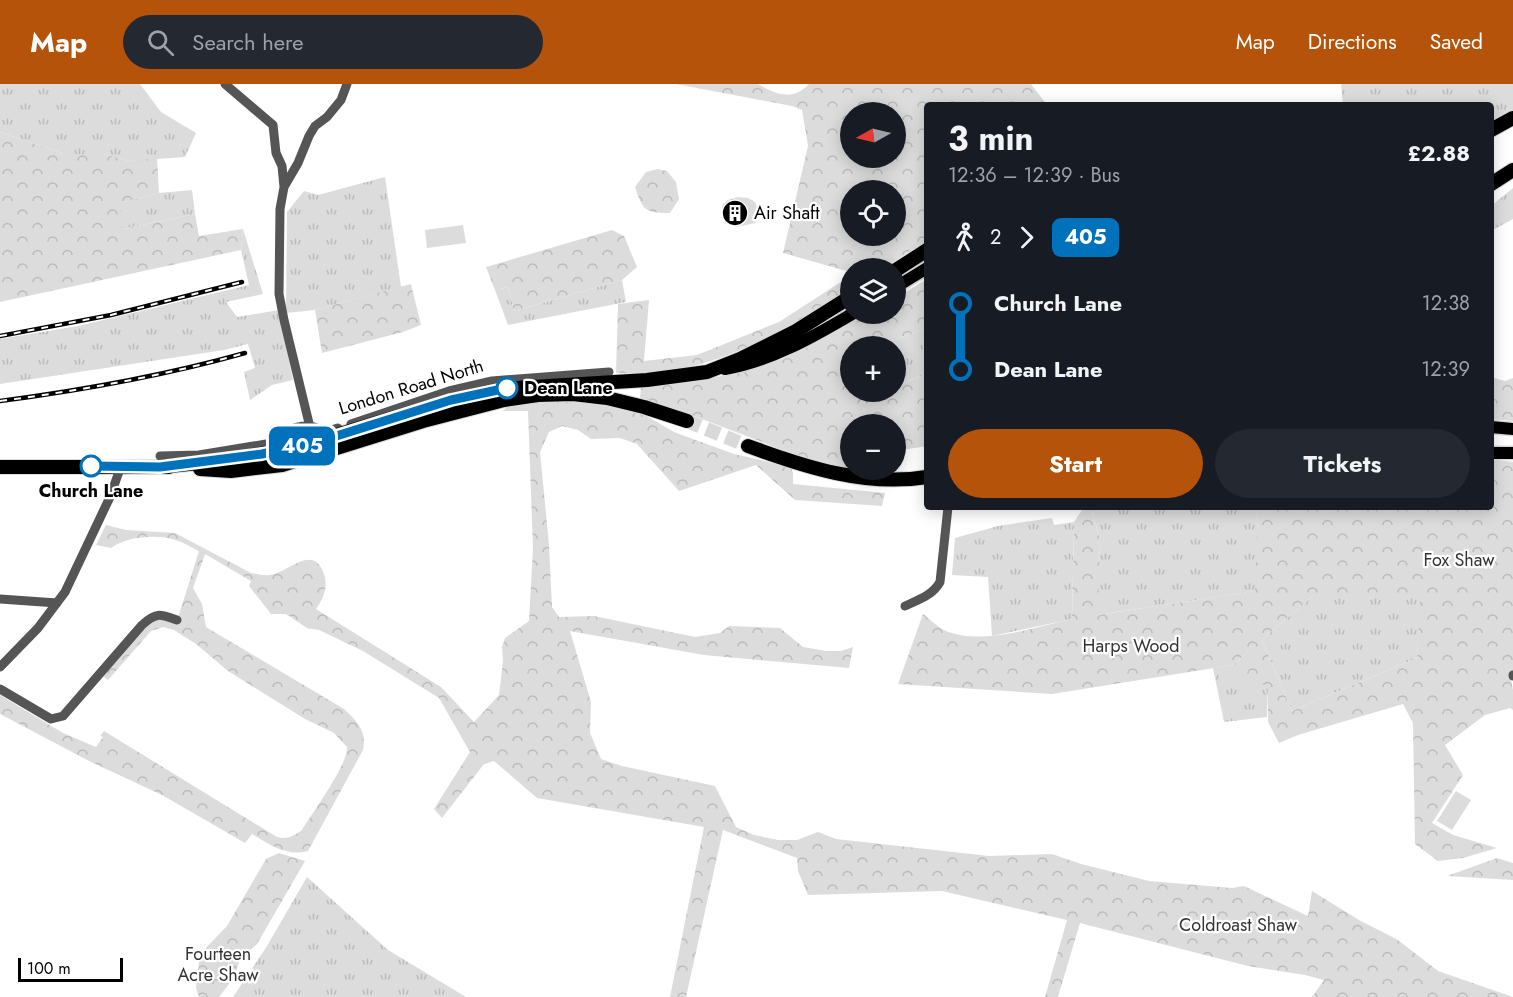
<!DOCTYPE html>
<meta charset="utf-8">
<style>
:root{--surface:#171b24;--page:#242831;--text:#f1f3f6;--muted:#9ea1a6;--accent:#b45309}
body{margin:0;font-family:Jost,sans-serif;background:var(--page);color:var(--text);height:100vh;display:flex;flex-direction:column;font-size:22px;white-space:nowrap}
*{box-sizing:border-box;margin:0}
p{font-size:20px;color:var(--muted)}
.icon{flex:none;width:33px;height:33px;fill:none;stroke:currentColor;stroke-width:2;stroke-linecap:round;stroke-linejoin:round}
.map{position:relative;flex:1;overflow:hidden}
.sheet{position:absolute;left:924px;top:18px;width:570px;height:408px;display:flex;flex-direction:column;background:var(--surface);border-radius:6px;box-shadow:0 3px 15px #0003}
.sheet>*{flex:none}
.badge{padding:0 12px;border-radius:9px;font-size:21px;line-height:39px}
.needle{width:39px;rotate:262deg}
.tools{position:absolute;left:840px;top:18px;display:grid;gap:12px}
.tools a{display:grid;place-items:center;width:66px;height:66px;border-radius:50%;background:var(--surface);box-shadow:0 3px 15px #0003;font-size:30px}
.scale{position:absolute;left:18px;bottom:15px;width:105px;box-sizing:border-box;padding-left:6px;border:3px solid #000;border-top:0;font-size:16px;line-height:21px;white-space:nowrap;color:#000;-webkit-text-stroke:4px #fff;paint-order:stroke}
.map>.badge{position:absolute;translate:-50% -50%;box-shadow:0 0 0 3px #fff}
.legs{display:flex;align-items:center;gap:9px;height:66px;padding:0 24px;font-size:20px}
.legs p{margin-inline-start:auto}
.headline{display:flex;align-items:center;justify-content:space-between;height:102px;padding:0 24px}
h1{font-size:33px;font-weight:700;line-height:45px}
.cta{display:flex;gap:12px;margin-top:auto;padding:12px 24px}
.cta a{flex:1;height:69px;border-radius:36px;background:var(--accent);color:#fff;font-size:24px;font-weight:700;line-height:69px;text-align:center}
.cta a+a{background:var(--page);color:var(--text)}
ul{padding:0 24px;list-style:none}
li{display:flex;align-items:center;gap:21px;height:66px;font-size:22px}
li i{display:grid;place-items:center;width:9px;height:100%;margin:0 8px;background:currentColor}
li i::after{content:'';width:15px;height:15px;margin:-8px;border:4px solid;border-radius:50%;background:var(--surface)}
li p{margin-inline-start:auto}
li:first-child i{background:linear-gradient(#0000 50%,currentColor 0)}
li:last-child i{background:linear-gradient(currentColor 50%,#0000 0)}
header{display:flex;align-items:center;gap:36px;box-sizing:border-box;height:84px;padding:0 30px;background:var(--accent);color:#fff}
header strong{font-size:28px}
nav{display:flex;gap:33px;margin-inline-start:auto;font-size:21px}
.search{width:420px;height:54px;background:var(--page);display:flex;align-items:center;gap:15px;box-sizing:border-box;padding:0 21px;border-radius:33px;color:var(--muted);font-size:22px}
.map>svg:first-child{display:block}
.grass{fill:url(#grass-tufts)}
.forest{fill:url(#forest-crowns);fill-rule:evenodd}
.pitch{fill:#dcdcdc}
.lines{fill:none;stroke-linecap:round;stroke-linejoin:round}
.highway-tunnel{stroke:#d9d9d9;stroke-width:14;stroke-dasharray:14 7;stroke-linecap:butt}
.major-casing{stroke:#dbdbdb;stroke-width:15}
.highway-casing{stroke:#dbdbdb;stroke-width:16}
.minor{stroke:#555;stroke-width:9}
.major{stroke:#000;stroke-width:12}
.highway{stroke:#000;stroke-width:14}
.rail-casing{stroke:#000;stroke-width:4.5}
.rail{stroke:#fff;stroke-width:2;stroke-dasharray:7;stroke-linecap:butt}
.line-1-casing{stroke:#fff;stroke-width:14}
.line-1{stroke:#0072bc;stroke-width:9}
.stop-1-dot{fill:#fff;stroke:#0072bc;stroke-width:3}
.labels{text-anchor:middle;stroke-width:4.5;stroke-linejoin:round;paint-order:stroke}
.poi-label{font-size:18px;fill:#000;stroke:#fff;text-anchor:start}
.street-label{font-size:18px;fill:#000;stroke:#fff}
.stop-label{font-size:18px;font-weight:bold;fill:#000;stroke:#fff;text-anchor:start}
.park-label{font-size:18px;fill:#333;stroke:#fff}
</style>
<header>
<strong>Map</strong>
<div class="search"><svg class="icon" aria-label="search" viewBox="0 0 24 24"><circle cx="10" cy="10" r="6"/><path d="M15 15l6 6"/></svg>Search here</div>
<nav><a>Map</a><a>Directions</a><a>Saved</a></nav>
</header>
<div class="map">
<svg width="1513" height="913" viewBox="0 0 1513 913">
<defs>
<pattern id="grass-tufts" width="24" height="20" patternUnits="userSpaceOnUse" patternTransform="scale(1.5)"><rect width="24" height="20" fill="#dcdcdc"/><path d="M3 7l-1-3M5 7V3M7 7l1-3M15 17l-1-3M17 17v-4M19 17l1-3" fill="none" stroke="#bbb"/></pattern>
<pattern id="forest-crowns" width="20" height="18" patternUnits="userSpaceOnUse" patternTransform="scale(1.5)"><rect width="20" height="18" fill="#dcdcdc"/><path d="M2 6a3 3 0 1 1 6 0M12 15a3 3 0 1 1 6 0" fill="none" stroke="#bbb"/></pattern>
</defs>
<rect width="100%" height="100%" fill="#fff"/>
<path class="grass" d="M0,0H140L161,28L196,49L185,73L129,77L104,70H65L0,48Z
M1341,0H1513V27L1491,38V21H1343Z
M385,93L401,203L315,226L286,229L287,128L304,107L318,111Z
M1513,104V135L1491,147V122Z
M192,106L195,130L123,145L118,119L159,109Z
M243,145L263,210L226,218L237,233L279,226L293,296L272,301L250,316L244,288L255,284L248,260L224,266L0,300V255L78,242L249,201L241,166Z
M622,196L626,218L508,241L495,206L508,203L514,227Z
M927,244V290L900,300L896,297V262H877Z
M1091,423H1258L1256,507L1097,531L1100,456Z
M1052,434L1054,441L1074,438L1072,535L992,552L988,493L952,491L955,454L998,442Z
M1312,513H1421L1417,574L1292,627L1262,556Z
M1252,564L1268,601L1267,633L1224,638L1213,584L1233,581Z
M307,793L388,866L466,913H233L267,862Z"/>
<path class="forest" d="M676,0H758C776,11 793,17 809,0H1031L1047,21H927V157L883,184H850V188L783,169L808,62L802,26L792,22ZM850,28H896V74H850ZM850,106H896V152H850Z
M0,48L65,70H104L129,77L157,74L159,109L119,119L123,145L195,130L199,152L243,145L241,166L0,218Z
M658,85L667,87L676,98L679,115L670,129C644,129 643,126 635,103L646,88Z
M738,113L748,114L755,118L759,129L755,139L737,143L725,139L722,121L728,116Z
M612,146L624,152L637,183L622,196L514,227L508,203L495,206L486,183Z
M850,192V205C801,236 751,267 694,282C669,289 641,289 616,289L618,220L649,216L644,277L697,271L779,238Z
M927,195V244L877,262H850V308H896V297L900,300L899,303L901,300L927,290V351L924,353L927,362L896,367V340H850V382L849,384H830L686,329L640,315L641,301L686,299L742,288L802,264L868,230H896V214Z
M411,200L421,241L403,248L322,269L315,226Z
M1491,293L1505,297L1513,294V337L1491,335Z
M548,316L591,319L640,328L674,348L734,370L791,383L793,389V400L885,409L882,422L795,416L756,381L679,407L637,360L620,354L591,355L578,346L562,342L549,348L540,368L549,461L552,523L559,533L594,532L695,553L720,549L729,542L780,544L803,563L826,567H841L853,563L849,584L704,571L570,547L591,618L590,649L601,675L622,682L715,702L736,743L754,751L778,756H797L818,748L836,755L989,772L1052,770L1081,780L1149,797L1232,804L1244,802L1308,832L1312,807L1359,836L1398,856L1438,887L1513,913H1312L1324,896L1305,891L1248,882L1080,839L1058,913H1045L1067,836L942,807L808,811L798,787L797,774L723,746L686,913H670L704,743L537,714L494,677L484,680L442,734L434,725L470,668L439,614L363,567L319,546L307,544L286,530H271L249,502L251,497L205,470L193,504L202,520L206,543L344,625C357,637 367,647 363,666L308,767C288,773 270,761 252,750L245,759L162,711L89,677L0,630V611L63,649L96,663L103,653L100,652L104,647L277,753C286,756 294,752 302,746C312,729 348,681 347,663L334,649L305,635L228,587L196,560L174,546L163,543L151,547L108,596L103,592L143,545L157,535L177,537L199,467C191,463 181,457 172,455C154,450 125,453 111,464L96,461L106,441L126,446L175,449L251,489C258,490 264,492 270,491C290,488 313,459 324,490C328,503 324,514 316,525L441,603L474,638L499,611L503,577L502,563L505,554L529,537L533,464L528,327H503L509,321Z
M1491,375L1513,378V587L1510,591L1513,606V626L1510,624L1485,631L1445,661L1463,691L1432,739L1453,751L1497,764L1463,774L1438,777L1415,760L1413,639L1403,620L1298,651L1279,659L1268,638V602L1243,596L1251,565L1233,581L1052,610L898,600L923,530C930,535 938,544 946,547C983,562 1034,543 1072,535L1074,438L1084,423H1091L1100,456L1098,531L1255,507L1258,423H1491ZM1312,513H1420L1417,574L1292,627L1262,556Z
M279,769L305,777L257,860L241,874L232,896L219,913H199L196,904L200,870L227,842L266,775Z
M1497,774L1513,779V796L1447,792Z"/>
<path class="pitch" d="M463,141L466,159L427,164L425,146Z
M1456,707L1471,716L1452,746L1437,737Z"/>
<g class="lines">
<path class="highway-tunnel" d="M687,337L748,362"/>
<g class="major-casing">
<path id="major" d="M896,203L927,184
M725,285C771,277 813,253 852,230
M1491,343L1513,345
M1491,369H1513"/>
</g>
<g class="highway-casing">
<path id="highway" d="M1491,46L1513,34
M1491,100L1513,86
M896,186L927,166
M748,362C805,383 866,403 927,393
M0,383H169
M160,383L228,376L297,363L449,317L501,305L647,296L707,288L740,275L796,247L850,213
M200,385L231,387L282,381L423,337L504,316L538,311L573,310L607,314L644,323L687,337"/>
</g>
<path class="minor" d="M225,0L273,41L276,69L282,82L284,103
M351,340L449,307L492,297L609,288
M315,364L284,236L279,210L280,125L284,103L298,79L309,52L315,42L327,33L341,16L347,0
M160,372L199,371L272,359L287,354L294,344C298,343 305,341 309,342C322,344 322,350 338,344
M0,515L57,519
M905,522C918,516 933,511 940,498L948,423
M0,583L38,544L65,508L110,413L121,382
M1513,591V592
M0,605L51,635L63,632L142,541C156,528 160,530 177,536"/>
<use href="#major" class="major"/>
<use href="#highway" class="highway"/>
<g class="rail-casing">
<path id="rail" d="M0,252L111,231L242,198
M0,317C84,306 163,292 245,269"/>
</g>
<use href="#rail" class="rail"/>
</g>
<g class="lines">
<g class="line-1-casing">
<path id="line-1" d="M91,382L160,383L262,370L314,359L451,316L507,304"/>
</g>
<use href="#line-1" class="line-1"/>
</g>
<defs>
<g id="building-disc" transform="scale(1.35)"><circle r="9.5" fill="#000" stroke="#fff"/><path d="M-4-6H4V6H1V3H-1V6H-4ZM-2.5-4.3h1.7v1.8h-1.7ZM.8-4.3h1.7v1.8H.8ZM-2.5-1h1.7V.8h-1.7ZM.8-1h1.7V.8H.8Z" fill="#fff"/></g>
</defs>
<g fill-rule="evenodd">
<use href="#building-disc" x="735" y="129"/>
</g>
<g class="stop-1-dot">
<circle cx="507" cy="304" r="10"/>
<circle cx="91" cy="382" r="10"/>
</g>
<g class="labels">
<g class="poi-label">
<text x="754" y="135">Air Shaft</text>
</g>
<g class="street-label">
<text transform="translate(411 303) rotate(-17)" y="6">London Road North</text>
</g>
<g class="stop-label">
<text x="524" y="310">Dean Lane</text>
<text x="91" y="413" text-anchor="middle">Church Lane</text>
</g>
<g class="park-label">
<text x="1459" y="482">Fox Shaw</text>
<text x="1131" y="568">Harps Wood</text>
<text x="1238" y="847">Coldroast Shaw</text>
<text x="218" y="876">Fourteen<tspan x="218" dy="21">Acre Shaw</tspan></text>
</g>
</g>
</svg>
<div class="tools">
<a><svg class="needle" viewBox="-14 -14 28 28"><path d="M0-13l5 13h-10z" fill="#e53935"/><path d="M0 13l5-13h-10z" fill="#9ea1a6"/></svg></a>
<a><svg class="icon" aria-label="locate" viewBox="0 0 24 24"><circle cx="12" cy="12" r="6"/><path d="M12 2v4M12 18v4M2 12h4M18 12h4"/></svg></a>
<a><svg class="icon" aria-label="layers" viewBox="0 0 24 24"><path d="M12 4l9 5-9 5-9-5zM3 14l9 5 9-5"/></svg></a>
<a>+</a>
<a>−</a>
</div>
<div class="scale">100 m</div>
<b class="badge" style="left:302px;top:362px;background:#0072bc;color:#fff">405</b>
<section class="sheet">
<div class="headline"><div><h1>3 min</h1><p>12:36 – 12:39 · Bus</p></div><b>£2.88</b></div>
<div class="legs"><svg class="icon" aria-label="walk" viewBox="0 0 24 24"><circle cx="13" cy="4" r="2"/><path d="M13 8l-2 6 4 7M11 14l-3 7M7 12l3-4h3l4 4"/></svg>2<svg class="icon" aria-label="forward" viewBox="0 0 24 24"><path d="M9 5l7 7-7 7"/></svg><b class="badge" style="background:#0072bc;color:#fff">405</b></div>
<ul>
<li><i style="color:#0072bc"></i><b>Church Lane</b><p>12:38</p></li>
<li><i style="color:#0072bc"></i><b>Dean Lane</b><p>12:39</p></li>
</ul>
<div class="cta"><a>Start</a><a>Tickets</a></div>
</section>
</div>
